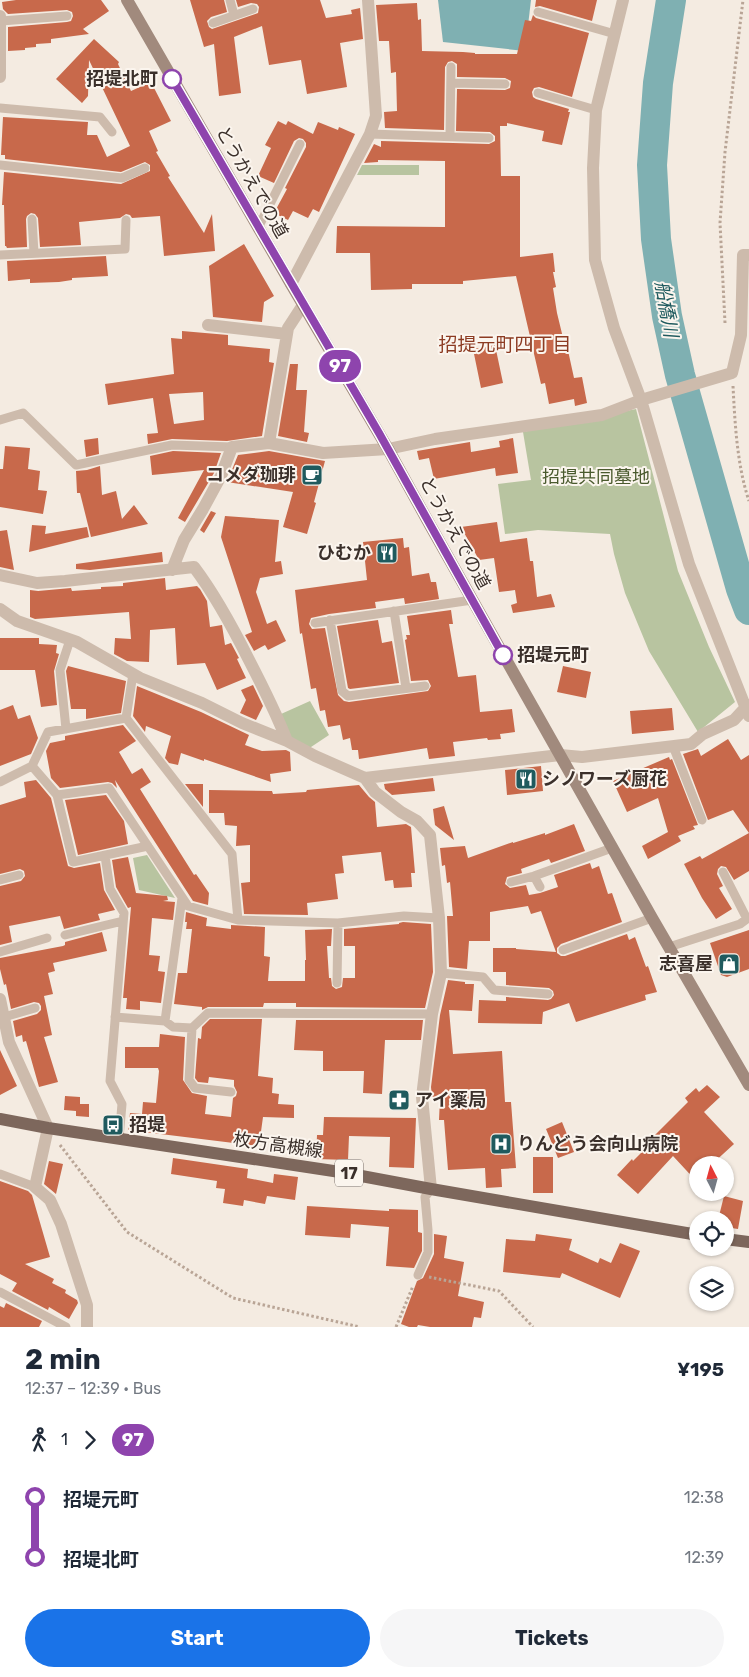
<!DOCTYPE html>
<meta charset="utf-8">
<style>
:root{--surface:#fff;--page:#f6f6f7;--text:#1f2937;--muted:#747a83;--accent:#1a73e8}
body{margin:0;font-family:Rubik,"Noto Sans JP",sans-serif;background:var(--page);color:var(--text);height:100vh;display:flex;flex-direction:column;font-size:19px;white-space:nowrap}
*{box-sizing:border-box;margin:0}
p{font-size:16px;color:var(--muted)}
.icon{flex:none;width:28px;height:28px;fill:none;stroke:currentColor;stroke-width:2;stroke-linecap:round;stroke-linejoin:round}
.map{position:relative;height:1327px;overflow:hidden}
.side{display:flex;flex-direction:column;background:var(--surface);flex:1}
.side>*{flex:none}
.badge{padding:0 10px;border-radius:16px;font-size:18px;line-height:32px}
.needle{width:32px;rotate:354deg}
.controls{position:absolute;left:689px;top:1156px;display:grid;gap:10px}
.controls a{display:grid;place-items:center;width:45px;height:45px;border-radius:50%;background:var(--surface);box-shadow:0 1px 4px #0004;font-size:25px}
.map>.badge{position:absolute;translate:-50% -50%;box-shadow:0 0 0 2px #fff}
.legs{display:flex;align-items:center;gap:8px;height:55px;padding:0 25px;font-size:16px}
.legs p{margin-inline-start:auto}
.summary{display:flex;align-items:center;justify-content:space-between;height:85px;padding:0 25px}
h1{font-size:28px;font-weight:700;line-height:38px}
.primary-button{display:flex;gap:10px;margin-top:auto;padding:10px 25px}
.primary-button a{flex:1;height:58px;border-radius:30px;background:var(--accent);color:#fff;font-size:20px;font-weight:700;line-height:58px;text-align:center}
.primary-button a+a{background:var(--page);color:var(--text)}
ul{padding:0 25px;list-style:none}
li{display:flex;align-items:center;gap:18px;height:60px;font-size:19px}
li i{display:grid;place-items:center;width:8px;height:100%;margin:0 6px;background:currentColor}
li i::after{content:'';width:12px;height:12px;margin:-6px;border:4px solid;border-radius:50%;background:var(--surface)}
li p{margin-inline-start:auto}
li:first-child i{background:linear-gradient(#0000 50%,currentColor 0)}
li:last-child i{background:linear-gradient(currentColor 50%,#0000 0)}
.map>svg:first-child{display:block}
.green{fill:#b8c4a0}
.water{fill:#7fb0b2}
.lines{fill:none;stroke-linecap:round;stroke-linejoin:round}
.river{stroke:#7fb0b2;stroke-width:30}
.building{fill:#c8694b;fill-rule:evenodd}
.path{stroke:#b9a596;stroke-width:3;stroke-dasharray:2.5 2.5;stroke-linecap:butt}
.lane{stroke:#cdbbac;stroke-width:9}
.street{stroke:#cdbbac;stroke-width:12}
.secondary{stroke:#a18a7d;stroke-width:12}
.primary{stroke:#7d675c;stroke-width:12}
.line-1-casing{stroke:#fff;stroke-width:11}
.line-1{stroke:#8e44ad;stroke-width:8}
.stop-1-dot{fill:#fff;stroke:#8e44ad;stroke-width:2.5}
.labels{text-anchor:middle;stroke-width:4;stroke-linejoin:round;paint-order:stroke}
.shield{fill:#fbf5ee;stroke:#756b66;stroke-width:1}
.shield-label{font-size:16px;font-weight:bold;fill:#3b302b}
.stop-label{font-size:18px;font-weight:bold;fill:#3b302b;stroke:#fbf5ee;text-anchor:end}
.street-label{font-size:18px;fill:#3b302b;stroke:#fbf5ee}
.poi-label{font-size:18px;font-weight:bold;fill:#3b302b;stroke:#fbf5ee;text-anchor:start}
.park-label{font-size:18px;fill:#4a5a2e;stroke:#fbf5ee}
.water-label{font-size:19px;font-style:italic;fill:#1f5a5e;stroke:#fbf5ee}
.neighbourhood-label{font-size:19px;fill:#8c3b22;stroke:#fbf5ee}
</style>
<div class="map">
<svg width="749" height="1327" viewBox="0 0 749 1327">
<rect width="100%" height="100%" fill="#f4ebe1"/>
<path class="green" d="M362,165H419V175H357Z
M636,409L678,571L709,647L735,702L698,732L649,651L625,593L614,554L610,534L538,530L505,534L498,484L531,480L523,432Z
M310,701L329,735L308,749L291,740L281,714Z
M147,855L175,898L139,890L133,858Z"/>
<path class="water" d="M438,0H531L525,51L443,42Z"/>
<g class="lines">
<path class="river" d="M671,0L658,83L652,165L656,239L667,316L680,375L741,589L749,610"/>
</g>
<path class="building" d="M16,0H101L109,11L83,29L89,34L51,39V43L36,44V47L25,48V50L8,51V27L67,22L71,21L73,16L72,12L67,10L8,14L3,9L2,2Z
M190,0H224L227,12L211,17L207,21L209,27L212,29L258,13L259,7L257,4L251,3L238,7L236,0H320L326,18L352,14L351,10L360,8L363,39L340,43L347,87L307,94L301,60L269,65L262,26L234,37L241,93L219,96L214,44L204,47Z
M536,0H597L592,21L540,6L535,7Z
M417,3L418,20L421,19L422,51L463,52L475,53V54H517L525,20L531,21L533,15L536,18L589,33L572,97L539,87L534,88L532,92L533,97L536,99L569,109L568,112H570L562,145L542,141L544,131L507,123V126H500L501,176H520V257L553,253L555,272H553L556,287L553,288L557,313L565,346H567L574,378L582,377L587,403L575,406L574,399L549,404L545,383L541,384L516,276L463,281V284H412V289L371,290L370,253H336L337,226L445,227V161L378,160V162L364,163L374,144L381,147V141L489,144L495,141V136L490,132L456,131L457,89L505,90L510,88L511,81L505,78L457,77V64L452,61L448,62L445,67L444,130L385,128L384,112L397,111L396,72L391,73L389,41H379L376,5Z
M94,39L119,62L118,64L131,91L151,82L171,121L149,131L158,151L156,152L170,176L168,177L204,233L212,214L215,251L164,256L160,216L132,218L130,215L126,214L120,218L79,222L81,245L40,247L38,218L35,214L31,213L27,216L26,219L27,247L7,248L6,246H5L4,205H2L4,172L121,184L150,171V165L145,162L121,172L5,159V155H1L3,117L88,122L87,135H97L107,157L130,146L89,60L88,96L82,103L56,79Z
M278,121L286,125L288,121L313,134L318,122L338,130L339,127L355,134L319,212L313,209L308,218L293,211L288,220L274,213L287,189L285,188L306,147V143L303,139L299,138L294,141L274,183L258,176L271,148L265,145Z
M244,244L274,296L264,302L262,322L213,317L209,266Z
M106,256L108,276L72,278V280L59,282L30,283V279L8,281L7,261Z
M182,331L228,335V345L270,349L269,362L274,363L262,436L227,441L172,439L148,444L147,434L158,433L153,398L108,405L105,384L174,374L171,338L182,339ZM203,392L204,420L174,424L169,394Z
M495,345L503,383L481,388L473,349Z
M290,364H298L296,390H307L304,432L309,433L307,442L278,436Z
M98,438L99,454L86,457L84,440Z
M513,438L518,473L496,476L495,468L434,479L429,458L419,460L417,451L470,442L471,452L500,447L499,441Z
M5,446L30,448L28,469L40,471L38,490L47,491L43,514L0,507V469H3Z
M173,451L221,453L214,473L185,522L178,518L204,470L152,475L150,456Z
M269,451L325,461L314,502L316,503L307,534L283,527L293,492L227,482L238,455Z
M100,466L102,495L116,491L122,519L134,505L148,524L91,537L80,493H77L76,471L87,470Z
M211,511L216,513L204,533L200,530Z
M225,516L279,520L275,562L281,561L283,574L260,578L256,592L267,624L276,620L286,641L268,650L265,645L254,651L245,635L252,632L221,537Z
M497,522L500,542L527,538L530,561H533L537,597L551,594L555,607L513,613L511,605L517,603L515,590L499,592L494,558L479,560L461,527Z
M32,525L46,526L45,534L87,527L89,537L29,552Z
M7,530L14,570L0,567V531Z
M403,538L404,548L409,547L412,576L429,573L431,582H436L439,599L405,604L404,598L375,602L376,608L329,614L311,618L309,624L312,629L325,628L338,695L344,701L349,702L428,691L431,686L428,680L411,681L405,640L407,639L406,635H410L407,616L451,610L453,624H449L458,677L476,675L480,712L512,709L515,732L500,734L501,739L488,740L487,738L453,742L455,756L429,759L427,748L359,759L358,750H352L350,738L343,740L340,725L328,727L325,710L320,711L316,688L311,689L302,633L300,634L295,590L367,580L363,542Z
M162,552L163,562L90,570L76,569V564Z
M165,578L166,590L197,586L200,589L207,601L210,627L222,625L225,645L231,643L239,658L237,659L246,678L217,690L205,663L177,665L175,628L150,630L149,662L127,661L114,654L115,638L131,639L129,612L35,619L30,617V590L38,591L71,588L72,591L101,589V587L123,586V583Z
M378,620L382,643L392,641L399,683L350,689L348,688L337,626Z
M0,638H39V644L57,645L56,653L59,654L54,671L57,705L41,707L35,670H0Z
M68,666L126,681L121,713L86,719V709H71L66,671Z
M563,666L591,672L586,698L557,692Z
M253,685L263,706L256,720L240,713L246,700L241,690Z
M137,686L201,712L249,735L245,745L262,751L286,750L290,752L291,771L270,774L271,782L204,759V761L181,753L178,765L169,763L165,758L171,736L146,726L145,732L133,716Z
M13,705L18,719L30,715L38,738L31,754L0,766V710Z
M672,708L674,730L632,734L630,711Z
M123,725L136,741L119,752L132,774L142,768L151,782L140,789L194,875L196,874L209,893L208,905L193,901L115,780L117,788L112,783L108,782L60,788L51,778L46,751L50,743L65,740V736Z
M728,739L741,760L749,755V833L733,810L708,820L683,754L698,749L701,756Z
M669,757L670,760L672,759L698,825L693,826L695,829L678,836L681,841L648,859L642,846L668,832L658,798L627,812L613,781Z
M541,766L543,791L507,795L505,770Z
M433,778L435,791L392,795L385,789L384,784Z
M36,780L51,798L68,866L74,868L100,863L104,890L115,910L98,914L100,920L64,929L60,916L9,926L12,942L0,945V886L21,881L25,876L24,871L20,869L0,874V805L26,797L24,782Z
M185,784H203V807Z
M359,785L369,797L375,802L377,827L406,824L411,827L415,873H411L412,887L394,888L393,880L385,881L381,852L342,856L344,873L335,874L338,899L307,903L308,915L244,914L241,883L250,882V845L236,846L237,826L225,825L224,813H209V790L272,791L273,794L306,792L307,790Z
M106,795L124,821L128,844L78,855L65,800Z
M444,806L454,840L435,825L433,809Z
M574,824L585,851L551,863L549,859L521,869L522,873L507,877L505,884L510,888L526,885L529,895L540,893L558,887L554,875L590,863L592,869L599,866L608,894L612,893L622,922L561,944L557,948V953L561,956H565L627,934L629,940L635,937L646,967L648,966L657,992L645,995L646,1000L576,1022L569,1003L543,1012L542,1024L478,1023L479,1000L506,1001V997L548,1000L551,999L554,995L553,991L549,988L506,985V972H493V948H516V949L556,952L541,911L531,914L528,906L490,912V941H469L467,969L449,967L447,916H453L450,882L447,883L445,865L442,866L440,848L465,846L468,858L513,842V843L545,833V835Z
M749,833V871L734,880L726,867L721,866L718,869L717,874L723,886L719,888L732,909L716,919L702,898L684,864L700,856L702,859Z
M128,857L136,893L167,896L168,900L163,901L175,902L173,920L152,918L149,955L160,956L158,971L165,972L161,1003L140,1001V1010L126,1009L127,998H123L131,907L128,908L116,887L112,860Z
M186,912L207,918L206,926L231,929V925L265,927L264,956L270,957L268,981H305V960H306L305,930L332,929L331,946H327L329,978H331L332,986L336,989L342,987L343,978H355V946H344V929L399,924V923L403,922L431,924L433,972L425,1008L296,1007V1003H264L263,1007H208L202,1010V1007L174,1004L178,973H187L192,929H186L187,922H185Z
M749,930V969L727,977L721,975L710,943Z
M102,932L107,951L53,963L55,971L48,973L53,994L44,996L52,1035L44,1037L58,1082L39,1087L26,1041L23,1042L22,1035L16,1037L13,1021L37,1014L41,1010V1006L39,1003L34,1002L11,1009L6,984L4,985L0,969V958L63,946L65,945V942Z
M448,980L465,982V984H474L472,1011L449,1010L453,1054L502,1051L505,1102H511L516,1168L501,1169L502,1187L486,1188L485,1168L448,1170L444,1120H439L440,1098L432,1097L431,1087L440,1015Z
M210,1019H262L258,1076L273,1078L272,1093L279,1094L278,1104L294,1105V1118L263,1117L259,1146L128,1130L130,1113L142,1114L143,1102L156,1103L159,1071L158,1068H125V1047H159L160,1034L185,1037L183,1080L192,1093L207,1096L205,1114L231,1117L233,1098L236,1096L237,1092L234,1086V1080L209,1077L208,1083L198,1082L195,1078L198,1038L201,1039L202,1027Z
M296,1020H423L421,1040H385L382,1094L363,1093L364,1071H323V1051L294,1050Z
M0,1050L17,1086L0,1095Z
M707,1085L720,1097L704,1112L734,1144L711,1165H698V1183L673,1156L638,1194L617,1175L632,1159L633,1161L653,1141L651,1139L688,1102L685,1098L696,1088L699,1092Z
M65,1096L80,1097V1104H89V1117L76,1116V1111L64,1110Z
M324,1117L416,1118L414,1168L389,1167L390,1137L349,1136L348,1160L316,1159L317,1135H323Z
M562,1122L574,1152L558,1158L546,1129Z
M533,1157H553V1193H533Z
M173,1158L248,1169L247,1178L273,1183L274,1174L298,1177L295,1200L267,1196L265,1204L244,1200L243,1206L223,1203L225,1189L216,1188L217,1181L171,1174Z
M49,1161L63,1164L56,1194L44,1184Z
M0,1181L28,1191L32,1195L50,1257L25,1264L54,1279L52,1283L66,1290L65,1293L77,1300L78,1303L69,1319L49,1307L48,1310L12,1291L17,1283L0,1274Z
M724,1196L743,1201L738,1229L725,1227V1220H718Z
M307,1206L389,1211V1209L418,1210V1232L422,1233V1251L414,1268L386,1266L389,1227L351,1224L350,1238L305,1235Z
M434,1234L447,1236L444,1258L464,1262L458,1296L484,1302L481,1318L474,1317L472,1327H430L418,1325L417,1327H409L401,1324L417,1281L423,1278L434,1254Z
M536,1234L572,1239L569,1250L598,1263L600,1258L611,1263L620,1243L640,1251L620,1298L562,1273L560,1278L503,1272L506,1239L535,1241Z
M6,1303L42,1321L39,1327H0V1306L4,1308Z"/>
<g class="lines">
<path class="path" d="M725,323L720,223L725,152L743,0
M733,386C735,424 737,465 749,501
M60,1145L127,1232L233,1298L360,1327
M429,1277L499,1291L533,1327
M396,1327L413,1286"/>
<path class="lane" d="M230,0L234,15
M538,12L615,34
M1,21L67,16
M213,23L253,9
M451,83L505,84
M538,93L596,110
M0,108L100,117L112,132
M370,134L489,138
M450,136L451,67
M0,165L122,178L145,168
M32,219L34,253
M258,228L300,144
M0,255L125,249L126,220
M0,420L23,413L76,465L172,445L232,447
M394,611L406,688
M330,620L342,691L348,696L425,686
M315,623L472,600
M126,718L232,854L238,920
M66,729L60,670L70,640
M673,746L702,820
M32,766L57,795L73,862L148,846
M0,782L32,766L48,732L126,718L133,674
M57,795L109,788L188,906L238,920L338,923L404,916L439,918
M105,856L110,889L124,913L110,1081L122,1104L119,1139
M534,876L540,887
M0,880L19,875
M511,882L534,876L612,848
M65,935L123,921
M669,947L740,924L747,919L723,872
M563,950L652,918
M0,952L47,938
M441,973L483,977L494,990L548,994
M337,983L338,923
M4,1017L35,1008
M115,1017L165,1021L173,1027L192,1028L208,1013L432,1014
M165,1021L182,898
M192,1028L189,1080L195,1088L231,1092
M0,1174L35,1187
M418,1275L428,1252V1230L425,1197L431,1189
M0,1292L66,1327"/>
<path class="street" d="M623,0L596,110L593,168L595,260L614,328L641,400L689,564L749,716
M0,16V77
M291,284L370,134L376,116L368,0
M208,325L287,334
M269,443L288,328L303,305
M172,570L184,540L203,509L221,476L232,447L269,443L323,453L388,449L435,439L602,415L641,400L732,373L741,335L743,255H749
M0,575L37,583L65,581L194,567C216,596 233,628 249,660C263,687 276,713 287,741
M0,609L17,621L77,642L140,678L202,703L242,723L287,741L315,756L365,778L375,792L401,812L417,821L430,835L439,918L441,973L432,1014L422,1097L431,1189
M365,778L560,755L582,757L691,744L703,734L734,720L746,707L749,705
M0,999L9,1042L48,1128L35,1187L50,1200L61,1224L87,1305V1327"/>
<path class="secondary" d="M127,0L291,284L388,449L430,525L652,918L749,1085"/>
<path class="primary" d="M0,1119L48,1128L340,1172L431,1189L698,1235
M725,1239L749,1242"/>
</g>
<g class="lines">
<g class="line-1-casing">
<path id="line-1" d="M172,79L379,433L503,655"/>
</g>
<use href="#line-1" class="line-1"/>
</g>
<defs>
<g id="cafe-square" transform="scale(1.125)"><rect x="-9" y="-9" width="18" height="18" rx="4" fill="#1f5a5e" stroke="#fbf5ee"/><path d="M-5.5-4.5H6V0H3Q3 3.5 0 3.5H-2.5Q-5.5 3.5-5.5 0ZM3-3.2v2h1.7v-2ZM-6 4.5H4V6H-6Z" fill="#fff"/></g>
<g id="restaurant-square" transform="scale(1.125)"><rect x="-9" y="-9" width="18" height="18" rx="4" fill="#1f5a5e" stroke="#fbf5ee"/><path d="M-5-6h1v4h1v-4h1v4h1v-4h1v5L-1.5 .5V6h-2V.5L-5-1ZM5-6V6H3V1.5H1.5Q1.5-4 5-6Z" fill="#fff"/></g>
<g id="shop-square" transform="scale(1.125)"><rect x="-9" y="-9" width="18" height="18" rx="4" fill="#1f5a5e" stroke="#fbf5ee"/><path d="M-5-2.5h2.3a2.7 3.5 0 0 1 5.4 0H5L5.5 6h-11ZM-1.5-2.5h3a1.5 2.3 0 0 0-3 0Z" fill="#fff"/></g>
<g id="pharmacy-square" transform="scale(1.125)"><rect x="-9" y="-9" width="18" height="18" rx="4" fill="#1f5a5e" stroke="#fbf5ee"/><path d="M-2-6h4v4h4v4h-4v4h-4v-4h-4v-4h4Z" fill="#fff"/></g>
<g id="bus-square" transform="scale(1.125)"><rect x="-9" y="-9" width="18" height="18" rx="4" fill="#1f5a5e" stroke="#fbf5ee"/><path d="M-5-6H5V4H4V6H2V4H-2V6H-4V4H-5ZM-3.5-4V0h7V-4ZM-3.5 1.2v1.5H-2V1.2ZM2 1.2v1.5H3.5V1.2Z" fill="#fff"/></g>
<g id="hospital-square" transform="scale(1.125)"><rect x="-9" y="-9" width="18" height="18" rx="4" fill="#1f5a5e" stroke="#fbf5ee"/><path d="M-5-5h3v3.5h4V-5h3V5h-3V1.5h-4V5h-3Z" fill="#fff"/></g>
</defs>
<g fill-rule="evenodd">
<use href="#cafe-square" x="312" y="475"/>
<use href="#restaurant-square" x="387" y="553"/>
<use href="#restaurant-square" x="526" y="779"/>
<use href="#shop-square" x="729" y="964"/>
<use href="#pharmacy-square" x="399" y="1100"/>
<use href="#bus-square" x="113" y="1125"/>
<use href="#hospital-square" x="501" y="1144"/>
</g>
<g class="stop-1-dot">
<circle cx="172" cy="79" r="9"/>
<circle cx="503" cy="655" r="9"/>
</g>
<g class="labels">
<rect class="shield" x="335" y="1159.5" width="28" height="27" rx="4"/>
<g class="shield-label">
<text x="349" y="1179">17</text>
</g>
<g class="stop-label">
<text x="158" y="85">招堤北町</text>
<text x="517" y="661" text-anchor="start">招堤元町</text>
</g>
<g class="street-label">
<text transform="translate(252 182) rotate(60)" y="6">とうかえでの道</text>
<text transform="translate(455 533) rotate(61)" y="6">とうかえでの道</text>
<text transform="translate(278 1145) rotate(8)" y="6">枚方高槻線</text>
</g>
<g class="poi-label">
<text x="296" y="481" text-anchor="end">コメダ珈琲</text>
<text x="371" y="559" text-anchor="end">ひむか</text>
<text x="542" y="785">シノワーズ厨花</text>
<text x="713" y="970" text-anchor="end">志喜屋</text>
<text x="415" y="1106">アイ薬局</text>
<text x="129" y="1131">招堤</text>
<text x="517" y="1150">りんどう会向山病院</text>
</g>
<g class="park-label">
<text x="596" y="483">招提共同墓地</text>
</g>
<g class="water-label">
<text transform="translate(667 309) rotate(80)" y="7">船橋川</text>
</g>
<g class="neighbourhood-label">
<text x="505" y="351">招提元町四丁目</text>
</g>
</g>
</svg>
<div class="controls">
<a><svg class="needle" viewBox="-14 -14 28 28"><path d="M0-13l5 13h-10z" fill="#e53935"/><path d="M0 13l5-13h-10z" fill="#747a83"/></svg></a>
<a><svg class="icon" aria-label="locate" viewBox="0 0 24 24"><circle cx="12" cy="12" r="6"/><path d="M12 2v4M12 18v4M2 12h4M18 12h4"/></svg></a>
<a><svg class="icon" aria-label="layers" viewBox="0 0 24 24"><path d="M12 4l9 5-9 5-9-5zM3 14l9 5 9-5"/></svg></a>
</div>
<b class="badge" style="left:340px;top:366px;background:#8e44ad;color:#fff">97</b>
</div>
<section class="side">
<div class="summary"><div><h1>2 min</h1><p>12:37 – 12:39 · Bus</p></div><b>¥195</b></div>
<div class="legs"><svg class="icon" aria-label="walk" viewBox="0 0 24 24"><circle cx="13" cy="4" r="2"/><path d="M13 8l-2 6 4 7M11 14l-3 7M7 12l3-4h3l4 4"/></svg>1<svg class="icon" aria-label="forward" viewBox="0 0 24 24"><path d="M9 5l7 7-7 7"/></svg><b class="badge" style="background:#8e44ad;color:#fff">97</b></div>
<ul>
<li><i style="color:#8e44ad"></i><b>招堤元町</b><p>12:38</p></li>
<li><i style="color:#8e44ad"></i><b>招堤北町</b><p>12:39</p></li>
</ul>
<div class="primary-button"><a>Start</a><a>Tickets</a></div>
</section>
